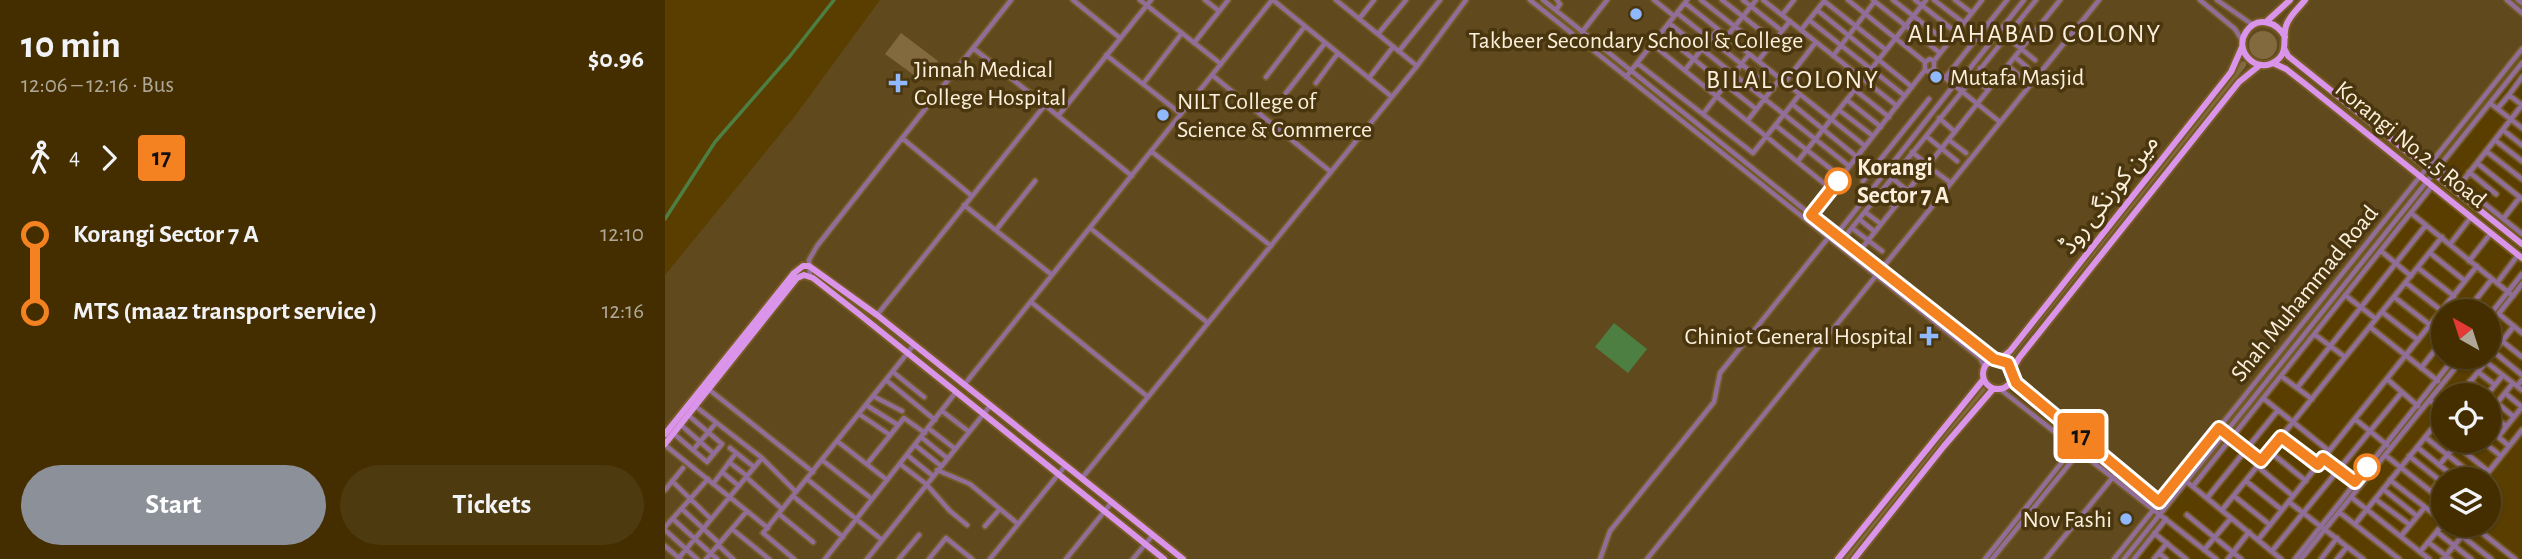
<!DOCTYPE html>
<meta charset="utf-8">
<style>
:root{--surface:#442e00;--page:#4e3a0f;--text:#f1f3f6;--muted:#afa899;--line:#5c4a22;--accent:#8c9099}
body{margin:0;font-family:"Alegreya Sans","Noto Sans Arabic",sans-serif;background:var(--page);color:var(--text);height:100vh;display:flex;flex-direction:column;font-size:26px;white-space:nowrap}
*{box-sizing:border-box;margin:0}
p{font-size:23px;color:var(--muted)}
.icon{flex:none;width:38px;height:38px;fill:none;stroke:currentColor;stroke-width:2;stroke-linecap:round;stroke-linejoin:round}
.map{position:relative;flex:1;overflow:hidden}
.panel{display:flex;flex-direction:column;background:var(--surface);width:665px}
.panel>*{flex:none}
.badge{padding:0 14px;border-radius:5px;font-size:24px;line-height:46px}
.needle{width:46px;rotate:321deg}
.controls{position:absolute;left:1766px;top:299px;display:grid;gap:14px}
.controls a{display:grid;place-items:center;width:70px;height:70px;border-radius:50%;background:var(--surface);box-shadow:0 2px 5px #0004,0 0 0 2px var(--line);font-size:35px}
.map>.badge{position:absolute;translate:-50% -50%;box-shadow:0 0 0 4px #fff}
.legs{display:flex;align-items:center;gap:10px;height:77px;padding:0 21px;font-size:23px}
.legs p{margin-inline-start:auto}
.summary{display:flex;align-items:center;justify-content:space-between;height:119px;padding:0 21px}
h1{font-size:38px;font-weight:700;line-height:52px}
.button{display:flex;gap:14px;margin-top:auto;padding:14px 21px}
.button a{flex:1;height:80px;border-radius:42px;background:var(--accent);color:#fff;font-size:28px;font-weight:700;line-height:80px;text-align:center}
.button a+a{background:var(--page);color:var(--text)}
ul{padding:0 21px;list-style:none}
li{display:flex;align-items:center;gap:24px;height:77px;font-size:26px}
li i{display:grid;place-items:center;width:10px;height:100%;margin:0 9px;background:currentColor}
li i::after{content:'';width:18px;height:18px;margin:-9px;border:5px solid;border-radius:50%;background:var(--surface)}
li p{margin-inline-start:auto}
li:first-child i{background:linear-gradient(#0000 50%,currentColor 0)}
li:last-child i{background:linear-gradient(currentColor 50%,#0000 0)}
main{display:flex;flex:1;min-height:0}
.map>svg:first-child{display:block}
.built{fill:#61491e}
.green{fill:#82693e}
.water{fill:#4d7e42}
.lines{fill:none;stroke-linecap:round;stroke-linejoin:round}
.canal{stroke:#4d7e42;stroke-width:3.5}
.minor-casing{stroke:#745a23;stroke-width:8}
.major-casing{stroke:#745a23;stroke-width:10}
.minor{stroke:#906e98;stroke-width:4.5}
.major{stroke:#da94e9;stroke-width:6}
.line-1-casing{stroke:#fff;stroke-width:16}
.line-1{stroke:#f58220;stroke-width:10}
.poi-dot{fill:#8fb8fd;stroke:#4a360e;stroke-width:2.5}
.stop-1-dot{fill:#fff;stroke:#f58220;stroke-width:3.5}
.labels{text-anchor:middle;stroke-width:7;stroke-linejoin:round;paint-order:stroke}
.poi-label{font-size:24px;fill:#fcefdb;stroke:#4a360e;text-anchor:start}
.street-label{font-size:24px;fill:#fcefdb;stroke:#4a360e}
.stop-label{font-size:24px;font-weight:bold;fill:#fcefdb;stroke:#4a360e;text-anchor:start}
.neighbourhood-label{font-size:26px;letter-spacing:2px;fill:#fcefdb;stroke:#4a360e}
</style>
<main>
<section class="panel">
<div class="summary"><div><h1>10 min</h1><p>12:06 – 12:16 · Bus</p></div><b>$0.96</b></div>
<div class="legs"><svg class="icon" aria-label="walk" viewBox="0 0 24 24"><circle cx="13" cy="4" r="2"/><path d="M13 8l-2 6 4 7M11 14l-3 7M7 12l3-4h3l4 4"/></svg>4<svg class="icon" aria-label="forward" viewBox="0 0 24 24"><path d="M9 5l7 7-7 7"/></svg><b class="badge" style="background:#f58220;color:#111">17</b></div>
<ul>
<li><i style="color:#f58220"></i><b>Korangi Sector 7 A</b><p>12:10</p></li>
<li><i style="color:#f58220"></i><b>MTS (maaz transport service )</b><p>12:16</p></li>
</ul>
<div class="button"><a>Start</a><a>Tickets</a></div>
</section>
<div class="map">
<svg width="1857" height="559" viewBox="0 0 1857 559">
<rect width="100%" height="100%" fill="#5a3e00"/>
<path class="built" d="M215,0H1857V58L1454,559H0V275L130,116Z"/>
<path class="green" d="M1584 45a14 14 0 1 1 28 0a14 14 0 1 1-28 0Z
M236,33L273,61L257,81L220,54Z
M1577,61L1581,62V66L1345,360L1344,356Z
M1317,385L1322,389L1187,559H1177Z"/>
<path class="water" d="M949,323L982,349L963,373L930,347Z"/>
<g class="lines">
<path class="canal" d="M0,219L50,142L125,56L169,0"/>
<g class="minor-casing">
<path id="minor" d="M408,0L455,38
M475,0L556,64
M540,0L554,11
M608,0L727,97
M671,0L752,66
M865,0L1315,358L1319,366
M878,0L1216,271L1329,359
M989,0L1009,16
M1036,0L1101,51
M1057,0L1109,41
M1078,0L1117,31
M1098,0L1232,106
M1183,0L1260,62L1265,59L1269,61V69L1264,72L1260,70V62
M1208,0L1275,53
M1228,0L1283,43
M1250,0L1292,33
M1269,0L1299,23
M1290,0L1307,13
M1535,0L1570,29L1577,40
M1552,0L1588,25
M1842,0L1857,13
M1853,0L1857,3
M1159,1L1221,50
M1020,3L1200,146
M891,10L895,4L892,0
M1152,10L1247,87
M1012,13L1108,89
M1117,15L1129,0
M694,19L709,0
M1144,20L1240,96
M1004,23L1184,166
M1376,24L1385,31
M1347,28L1359,38
M1136,30L1159,1
M917,32L942,0
M1369,32L1382,42
M996,33L1091,109
M713,34L741,0
M1062,36L1091,0
M1344,39L1370,60
M529,43L563,0
M987,44L1166,189
M308,48L380,105
M734,51L775,0
M441,55L516,114
M1168,56L1210,1
M1350,57L1362,67
M1093,61L1125,21
M1269,61L1317,0
M972,63L1088,153L1135,94
M1343,66L1361,81
M1315,68L1330,82
M1269,69L1335,122
M1020,70L1053,29
M1336,74L1348,83
M547,75L666,172
M601,77L640,26
M961,77L1022,0
M1308,77L1323,90
M704,78L728,47
M1280,78L1342,0
M1120,82L1151,42
M651,83L673,53
M478,84L517,33
M1291,86L1359,0
M1190,90L1224,117
M621,93L660,43
M1844,95L1857,77
M1182,100L1216,127
M1825,103L1857,128
M1127,104L1192,157
M1833,108L1844,95L1857,105
M1174,110L1208,136
M1038,114L1084,54
M393,116L467,176
M1274,118L1290,132
M1083,120L1115,79
M1110,125L1176,177
M1838,130L1857,145
M1261,136L1292,161
M237,138L307,196
M1284,140L1301,153
M1830,140L1857,161
M486,151L606,246
M1821,151L1857,179
M1247,152L1263,165
M1133,161L1261,0
M1241,161L1257,173
M1812,163L1857,199
M1774,167L1857,234
M1271,172L1286,183
M1804,172L1831,194
M1227,178L1243,191
M1198,181L1264,99
M1790,191L1857,105
M1213,195L1230,207
M299,205L387,275
M1200,212L1216,224
M1746,213L1848,296
M1146,215L1260,70
M1194,219L1210,232
M1838,219L1855,197
M425,228L543,323
M1187,228L1217,251
M331,230L370,181
M1171,235L1289,85
M1177,240L1371,0
M1786,243L1806,217
M1716,251L1746,276
M1193,253L1395,0
M1765,253L1800,281
M1804,261L1826,233
M1753,268L1789,296
M145,277L144,260L152,246L346,0
M1741,283L1777,311
M1832,283L1853,255
M1680,295L1711,319
M1729,297L1765,325
M366,302L483,397
M1717,312L1753,340
M1801,312L1827,279
M1834,314L1857,333
M212,315L380,105L393,116L486,0
M1772,316L1778,320
M1824,316L1857,274
M1824,326L1857,284
M1705,327L1773,381
M1824,332L1836,343
M1649,334L1680,357
M1837,341L1857,357
M1829,352L1857,375
M1821,362L1857,390
M1756,368L1778,340
M228,372L259,397
M1813,372L1830,385
M1616,376L1647,399
M1347,378L1495,502
M1722,379L1753,406
M221,380L270,420
M1805,381L1822,395
M299,385L607,0
M1852,386L1857,380
M42,388L148,472
M1632,388L1761,225
M1335,389L1551,559
M208,396L237,411
M1794,396L1849,326
M1821,396L1838,375
M1598,398L1664,451
M1764,400L1778,410
M1832,403L1849,417
M201,405L233,425
M30,406L97,458L131,492
M277,411L303,431
M1824,413L1848,383
M1824,413L1841,426
M194,414L225,435
M1690,419L1722,445
M16,425L49,454
M1554,427L1596,461
M1769,427L1778,435
M263,428L289,448
M1824,429L1844,446
M8,433L42,462L57,444L23,415
M256,437L282,458
M1616,437L1653,465
M1760,437L1814,480
M1833,437L1857,407L1840,393
M172,441L222,480
M1786,441L1823,471
M1817,441L1836,456
M0,445L103,528
M250,445L276,466
M1752,447L1793,480
M65,448L89,467
M28,450L51,423
M1604,451L1641,481
M242,455L268,476
M1720,455L1778,501
M1744,456L1778,483
M1658,458L1691,483
M157,460L207,499
M64,462L82,476
M202,464L239,418L260,433
M235,464L261,484L285,511L302,525
M1774,465L1791,445
M1592,466L1628,496
M272,470L305,484L353,524
M57,472L74,486
M81,477L117,509
M417,478L752,66L801,0
M142,479L217,540
M1725,480L1778,521
M1817,480L1857,430
M7,481L46,519
M1521,481L1616,559
M1581,481L1617,510
M48,484L71,453
M1528,486L1767,186
M1718,489L1752,516
M0,490L18,468
M1766,492L1775,480
M128,496L178,537
M1569,496L1605,525
M1686,497L1764,559
M1542,498L1613,410
M1710,499L1745,525
M1624,502L1698,559
M17,509L54,543
M1557,510L1777,237
M1674,512L1734,559
M114,514L148,542
M1522,515L1576,559
M8,519L52,559
M1690,524L1778,415
M1783,525L1826,559
M1807,525L1850,559
M320,526L334,510
M0,527L43,479
M67,529L104,559
M0,530L32,559
M1772,532L1806,559
M1489,533L1521,559
M1736,536L1760,507
M1593,540L1812,266
M1763,542L1785,559
M53,545L68,559
M0,546L15,559
M1539,550L1566,518
M1607,551L1737,392
M1755,552L1778,524
M1494,553L1501,559
M13,559L97,458
M41,559L82,511
M129,559L98,533L248,346
M160,559L291,392
M202,559L325,406
M234,559L254,535
M264,559L281,538L307,559
M325,559L400,466
M401,559L447,502
M468,559L488,535
M935,559L945,531L1049,402L1055,373L1163,238
M982,559L1434,0
M1320,559L1409,447
M1327,559L1415,451
M1381,559L1448,477
M1449,559L1857,49
M1459,559L1857,63
M1469,559L1501,519
M1489,559L1502,543
M1563,559L1584,532
M1630,559L1790,357
M1636,559L1799,357
M1656,559L1672,538
M1672,559L1682,547
M1778,559L1806,525"/>
</g>
<g class="major-casing">
<path id="major" d="M1601,22L1625,0
M1620,37C1612,22 1592,15 1581,32C1568,51 1592,75 1611,61C1624,52 1617,39 1621,26C1624,16 1634,8 1640,0
M1620,50L1623,56L1857,244
M1608,63L1621,69L1639,83L1857,258
M1318 374a15 15 0 1 1 30 0a15 15 0 1 1-30 0Z
M1335,359L1345,351L1566,72L1577,47
M1347,370L1354,358L1574,82L1595,65
M0,434L129,273L138,266H144L212,315L518,559
M0,444L132,278L139,275L148,278L194,314L499,559
M1173,559L1318,380
M1189,559L1279,446L1328,389"/>
</g>
<use href="#minor" class="minor"/>
<use href="#major" class="major"/>
</g>
<g class="lines">
<g class="line-1-casing">
<path id="line-1" d="M1173,181L1146,215L1329,359L1343,363L1351,383L1494,502L1554,428L1596,461L1616,437L1653,465L1658,458L1690,482L1702,467"/>
</g>
<use href="#line-1" class="line-1"/>
</g>
<g class="poi-dot">
<circle cx="971" cy="14" r="7"/>
<circle cx="1271" cy="77" r="7"/>
<path d="M229.5 72.5h7v7h7v7h-7v7h-7v-7h-7v-7h7z"/>
<circle cx="498" cy="115" r="7"/>
<path d="M1260.5 325.5h7v7h7v7h-7v7h-7v-7h-7v-7h7z"/>
<circle cx="1461" cy="519" r="7"/>
</g>
<g class="stop-1-dot">
<circle cx="1173" cy="181" r="12"/>
<circle cx="1702" cy="467" r="12"/>
</g>
<g class="labels">
<g class="poi-label">
<text x="971" y="48" text-anchor="middle">Takbeer Secondary School &amp; College</text>
<text x="249" y="77">Jinnah Medical<tspan x="249" dy="28">College Hospital</tspan></text>
<text x="1285" y="85">Mutafa Masjid</text>
<text x="512" y="109">NILT College of<tspan x="512" dy="28">Science &amp; Commerce</tspan></text>
<text x="1248" y="344" text-anchor="end">Chiniot General Hospital</text>
<text x="1447" y="527" text-anchor="end">Nov Fashi</text>
</g>
<g class="street-label">
<text transform="translate(1746 144) rotate(39)" y="8">Korangi No.2.5 Road</text>
<text transform="translate(1444 194) rotate(-52)" y="8">مین کورنگی روڈ</text>
<text transform="translate(1639 293) rotate(-51)" y="8">Shah Muhammad Road</text>
</g>
<g class="stop-label">
<text x="1192" y="175">Korangi<tspan x="1192" dy="28">Sector 7 A</tspan></text>
</g>
<g class="neighbourhood-label">
<text x="1370" y="42">ALLAHABAD COLONY</text>
<text x="1128" y="88">BILAL COLONY</text>
</g>
</g>
</svg>
<div class="controls">
<a><svg class="needle" viewBox="-14 -14 28 28"><path d="M0-13l5 13h-10z" fill="#e53935"/><path d="M0 13l5-13h-10z" fill="#afa899"/></svg></a>
<a><svg class="icon" aria-label="locate" viewBox="0 0 24 24"><circle cx="12" cy="12" r="6"/><path d="M12 2v4M12 18v4M2 12h4M18 12h4"/></svg></a>
<a><svg class="icon" aria-label="layers" viewBox="0 0 24 24"><path d="M12 4l9 5-9 5-9-5zM3 14l9 5 9-5"/></svg></a>
</div>
<b class="badge" style="left:1416px;top:436px;background:#f58220;color:#111">17</b>
</div>
</main>
